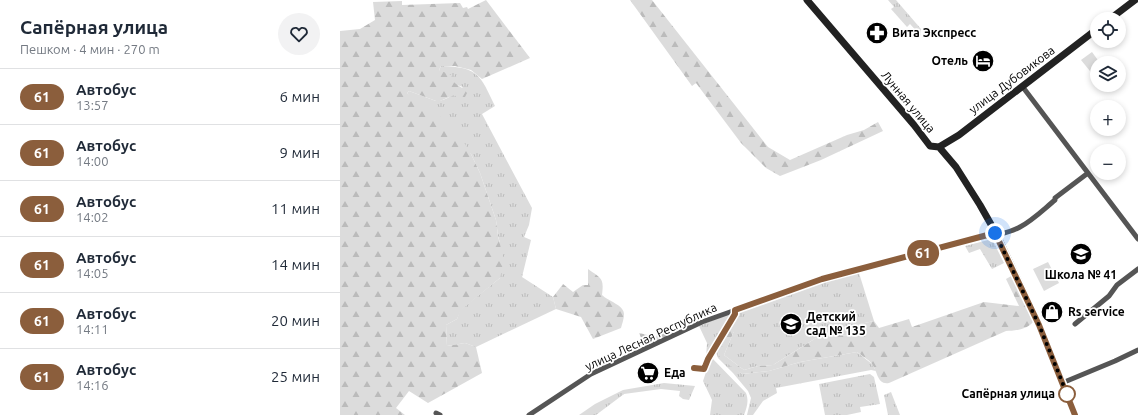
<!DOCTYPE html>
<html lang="ru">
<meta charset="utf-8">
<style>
:root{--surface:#fff;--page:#f2f2f3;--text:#1f2937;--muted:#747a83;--line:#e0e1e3}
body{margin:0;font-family:Ubuntu,sans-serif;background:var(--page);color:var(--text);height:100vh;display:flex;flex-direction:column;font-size:15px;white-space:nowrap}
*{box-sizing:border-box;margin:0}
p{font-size:13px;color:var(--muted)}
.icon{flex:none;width:22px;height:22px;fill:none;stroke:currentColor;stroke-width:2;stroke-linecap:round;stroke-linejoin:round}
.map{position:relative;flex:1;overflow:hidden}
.sheet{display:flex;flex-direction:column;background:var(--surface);width:340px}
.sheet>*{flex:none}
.badge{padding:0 8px;border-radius:13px;font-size:14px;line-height:26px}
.controls{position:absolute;left:750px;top:12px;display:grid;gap:8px}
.controls a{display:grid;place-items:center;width:36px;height:36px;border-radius:50%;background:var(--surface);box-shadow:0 2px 6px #0003;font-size:20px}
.you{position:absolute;width:20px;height:20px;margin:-10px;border:3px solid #fff;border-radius:50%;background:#1a73e8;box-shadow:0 0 0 6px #1a73e833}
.map>.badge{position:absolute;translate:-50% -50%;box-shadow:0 0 0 2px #fff}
.round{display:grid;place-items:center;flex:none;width:42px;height:42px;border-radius:21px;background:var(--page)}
.overview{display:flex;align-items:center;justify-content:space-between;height:68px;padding:0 20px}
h1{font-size:19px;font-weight:700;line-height:30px}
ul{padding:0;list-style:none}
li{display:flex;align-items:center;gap:12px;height:56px;padding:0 20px;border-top:1px solid var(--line)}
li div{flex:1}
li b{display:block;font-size:15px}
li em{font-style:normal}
li .badge{min-width:44px;font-weight:700;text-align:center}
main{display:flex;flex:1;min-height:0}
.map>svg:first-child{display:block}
.grass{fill:url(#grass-tufts)}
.forest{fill:url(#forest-firs)}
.garden{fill:#dcdcdc}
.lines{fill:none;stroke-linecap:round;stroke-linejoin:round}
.street{stroke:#555;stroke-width:5}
.secondary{stroke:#222;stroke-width:7}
.line-casing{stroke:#fff;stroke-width:9}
.line{stroke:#8b5e3c;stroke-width:6}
.walk{stroke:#000;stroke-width:4;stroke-dasharray:0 7.2}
.stop-dot{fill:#fff;stroke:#8b5e3c;stroke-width:2}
.labels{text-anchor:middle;stroke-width:3.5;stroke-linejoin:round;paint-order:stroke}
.poi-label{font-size:12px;font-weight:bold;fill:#000;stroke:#fff;text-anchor:start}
.street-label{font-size:12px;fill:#000;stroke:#fff}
.stop-label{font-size:12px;font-weight:bold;fill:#000;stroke:#fff;text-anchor:end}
</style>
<main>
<section class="sheet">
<div class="overview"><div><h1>Сапёрная улица</h1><p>Пешком · 4 мин · 270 m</p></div><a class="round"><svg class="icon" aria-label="heart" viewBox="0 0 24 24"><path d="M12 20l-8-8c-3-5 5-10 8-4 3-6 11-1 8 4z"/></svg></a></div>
<ul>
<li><span class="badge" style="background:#8b5e3c;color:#fff">61</span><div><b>Автобус</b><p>13:57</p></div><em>6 мин</em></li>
<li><span class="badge" style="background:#8b5e3c;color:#fff">61</span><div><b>Автобус</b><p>14:00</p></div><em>9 мин</em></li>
<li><span class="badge" style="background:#8b5e3c;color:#fff">61</span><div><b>Автобус</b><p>14:02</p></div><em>11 мин</em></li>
<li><span class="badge" style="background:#8b5e3c;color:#fff">61</span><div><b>Автобус</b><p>14:05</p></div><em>14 мин</em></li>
<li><span class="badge" style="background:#8b5e3c;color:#fff">61</span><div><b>Автобус</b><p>14:11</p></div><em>20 мин</em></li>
<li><span class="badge" style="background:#8b5e3c;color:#fff">61</span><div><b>Автобус</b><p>14:16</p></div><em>25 мин</em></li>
</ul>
</section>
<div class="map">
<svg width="798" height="415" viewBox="0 0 798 415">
<defs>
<pattern id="grass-tufts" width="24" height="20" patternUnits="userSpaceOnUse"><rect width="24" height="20" fill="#dcdcdc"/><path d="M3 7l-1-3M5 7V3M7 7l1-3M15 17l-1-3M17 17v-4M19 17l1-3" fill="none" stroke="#bbb"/></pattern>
<pattern id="forest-firs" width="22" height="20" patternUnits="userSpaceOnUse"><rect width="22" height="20" fill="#dcdcdc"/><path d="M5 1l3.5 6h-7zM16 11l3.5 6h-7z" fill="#bbb"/></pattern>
</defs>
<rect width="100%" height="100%" fill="#fff"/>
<path class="grass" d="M548,0H556L581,29V36L570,24L567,27L551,9L554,7Z
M101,66C139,67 140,75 155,106L142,114L192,208L189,225L184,237L191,240L182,277L213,297L216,309L136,347L125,343L107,346L106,325L117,319L120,310L160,278V243L158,236L156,220L140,173L131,154L67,93L69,91L96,101C106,101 116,93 123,87L117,85L99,70Z
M652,239L664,263L652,269L640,249L629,253L625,246Z
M519,273L534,321L515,325L509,335L476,338L433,365L418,366L404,370L384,355L394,331L378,354L402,374L429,371L460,362L517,352L532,364L536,371L531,370L436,388L437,393L423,401L413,415H407L411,398L408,391L393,373L378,358L376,352L399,312L402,310L483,282Z
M385,315H390L391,316L372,346L370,351L366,358L367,343L359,326Z
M371,357L406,393C409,401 407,407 404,415H370L372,400L363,381Z
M530,374L534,377L540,404L520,407L521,412L507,415H485L479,384Z
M324,383L355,386L349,400L343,399L339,396L340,391L321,389L284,394L256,415H239L255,404L283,390Z
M551,392L560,415H548L544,395Z"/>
<path class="forest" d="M146,0L190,58L142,79L131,70L115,66H101L99,70L111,75L112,80C117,86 123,87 127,93L125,97L120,99L114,95L100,101H96L69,91L67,93L101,117L120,136L131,154L140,173L156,220L158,236L164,261L160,278L121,310L117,319L106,325L107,346L125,343L136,347L142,373L88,403L69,391L56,408L65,415H0V31L20,29L35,20L33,2L62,1V5L120,3L123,8L127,7L128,9Z
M290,0H312L428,147L450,160L507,135L524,130L538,122L543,131L481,160L440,176L426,168L401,143L356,83L352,86Z
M248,269C262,279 264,278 262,295C268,301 284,305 284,314C284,319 282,324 281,328L253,339L241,317L216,309L213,297L223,284L233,292L243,285H248Z
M673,275L694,320C690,329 675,331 666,331L549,383C537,385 538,372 532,364C528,359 522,356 517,352L460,362L429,371L402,374L382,360L378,354L391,328L394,331L384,355L404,370L418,366L433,365L476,338L509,335L515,325L534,321L539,328L569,319L572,327L644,302L679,306L666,279Z
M319,330L331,332V334L305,347L299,333L316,337Z"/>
<path class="garden" d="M752,52L760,63H757V74L754,76L741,60Z
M708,262L719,283L704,291L693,269Z"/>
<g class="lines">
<path class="street" d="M682,86L798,239
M657,235C665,233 673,231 680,227C693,220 704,209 715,200V198L748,173
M735,324L769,296L777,285L798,269
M373,352L395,314V310
M722,383L775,361L798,350
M96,413L100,415
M189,415L251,374L362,322L482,279L655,233"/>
<path class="secondary" d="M467,0L574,125L590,146L599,147L616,167L640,205L657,235L699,325L735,415
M770,19L795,0
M599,147L619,135L757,29"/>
</g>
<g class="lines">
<g class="line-casing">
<path id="line" d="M354,368L364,369L368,359L395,314V310L482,279L655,233L699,325L735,415"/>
</g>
<use href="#line" class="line"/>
<path class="walk" d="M655,233L699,325L727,394"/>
</g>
<defs>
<g id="pharmacy-disc" transform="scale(1.15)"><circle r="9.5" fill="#000" stroke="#fff"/><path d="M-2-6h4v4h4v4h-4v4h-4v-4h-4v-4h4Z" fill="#fff"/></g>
<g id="hotel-disc" transform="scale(1.15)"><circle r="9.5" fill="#000" stroke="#fff"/><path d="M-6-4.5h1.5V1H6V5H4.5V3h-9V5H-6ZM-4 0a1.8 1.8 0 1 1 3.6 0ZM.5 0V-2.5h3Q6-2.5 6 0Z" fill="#fff"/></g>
<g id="school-disc" transform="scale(1.15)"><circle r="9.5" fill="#000" stroke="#fff"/><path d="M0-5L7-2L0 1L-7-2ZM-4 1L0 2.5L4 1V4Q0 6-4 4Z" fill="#fff"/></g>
<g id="shop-disc" transform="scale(1.15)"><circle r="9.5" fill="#000" stroke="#fff"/><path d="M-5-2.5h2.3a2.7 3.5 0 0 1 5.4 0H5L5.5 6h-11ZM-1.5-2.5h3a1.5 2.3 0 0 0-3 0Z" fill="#fff"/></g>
<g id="supermarket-disc" transform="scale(1.15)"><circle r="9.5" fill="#000" stroke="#fff"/><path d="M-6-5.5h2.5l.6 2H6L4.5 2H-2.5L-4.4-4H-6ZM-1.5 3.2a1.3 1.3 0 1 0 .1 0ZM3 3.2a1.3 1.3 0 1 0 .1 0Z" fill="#fff"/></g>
</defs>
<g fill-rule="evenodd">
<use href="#pharmacy-disc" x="537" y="33"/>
<use href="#hotel-disc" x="643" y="61"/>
<use href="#school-disc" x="741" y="254"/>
<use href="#shop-disc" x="712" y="312"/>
<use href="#school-disc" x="451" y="324"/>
<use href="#supermarket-disc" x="308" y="373"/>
</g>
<circle class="stop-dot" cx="727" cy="394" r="8"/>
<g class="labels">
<g class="poi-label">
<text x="552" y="37">Вита Экспресс</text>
<text x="628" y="65" text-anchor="end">Отель</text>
<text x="741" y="279" text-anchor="middle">Школа № 41</text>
<text x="728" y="316">Rs service</text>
<text x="466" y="321">Детский<tspan x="466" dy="14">сад № 135</tspan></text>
<text x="324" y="377">Еда</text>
</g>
<g class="street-label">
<text transform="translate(672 80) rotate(-37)" y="4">улица Дубовикова</text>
<text transform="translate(568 102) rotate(50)" y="4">Лунная улица</text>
<text transform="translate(311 337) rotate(-25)" y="4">улица Лесная Республика</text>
</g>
<g class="stop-label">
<text x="715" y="398">Сапёрная улица</text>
</g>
</g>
</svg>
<div class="controls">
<a><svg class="icon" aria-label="locate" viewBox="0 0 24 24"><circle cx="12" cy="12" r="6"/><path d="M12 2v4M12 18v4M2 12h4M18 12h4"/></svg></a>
<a><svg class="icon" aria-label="layers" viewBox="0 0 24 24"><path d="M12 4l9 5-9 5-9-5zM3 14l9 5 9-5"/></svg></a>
<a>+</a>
<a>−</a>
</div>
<div class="you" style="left:655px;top:233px"></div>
<b class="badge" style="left:583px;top:253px;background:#8b5e3c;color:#fff">61</b>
</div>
</main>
